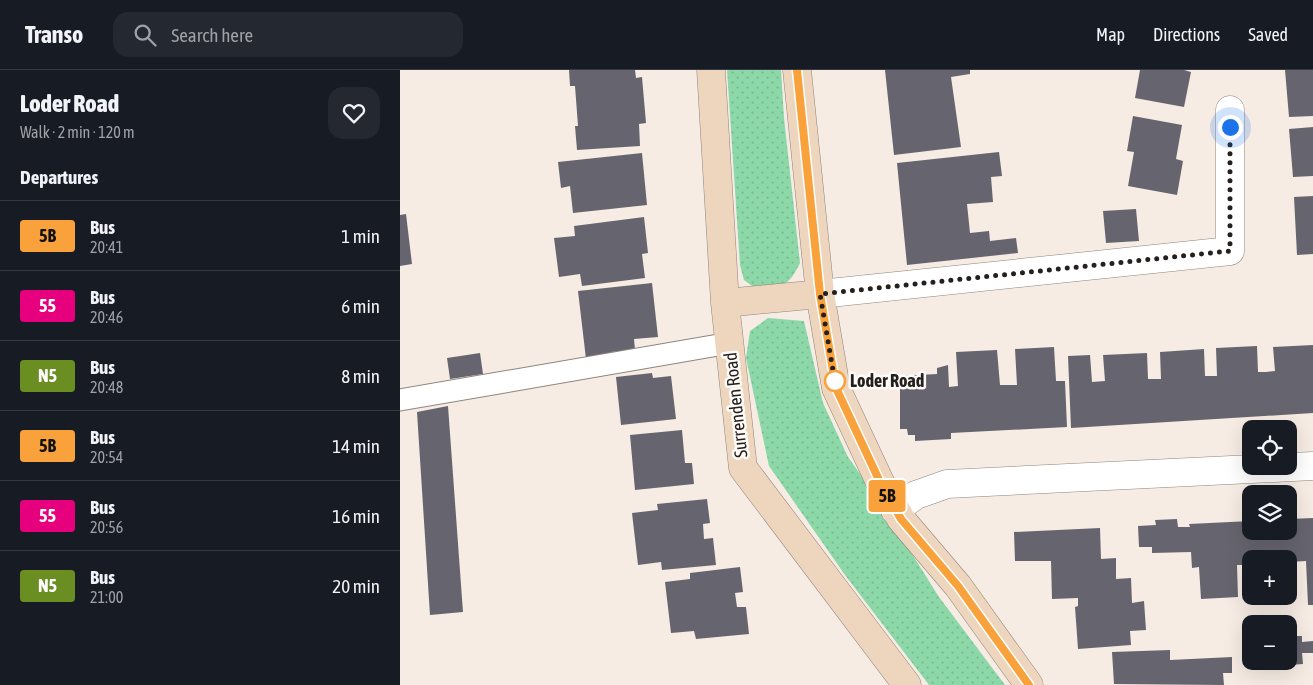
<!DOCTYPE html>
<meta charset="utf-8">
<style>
:root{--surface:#171b24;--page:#242831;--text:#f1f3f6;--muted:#9ea1a6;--line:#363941}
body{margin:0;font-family:"Asap Condensed",sans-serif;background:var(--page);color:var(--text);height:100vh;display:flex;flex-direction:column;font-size:19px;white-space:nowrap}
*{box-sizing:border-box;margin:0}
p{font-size:16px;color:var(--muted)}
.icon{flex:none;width:28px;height:28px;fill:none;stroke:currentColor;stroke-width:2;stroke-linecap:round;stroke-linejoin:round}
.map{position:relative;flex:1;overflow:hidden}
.details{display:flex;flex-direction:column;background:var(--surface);width:400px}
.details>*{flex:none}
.badge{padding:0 10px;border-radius:4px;font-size:18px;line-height:32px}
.fabs{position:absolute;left:842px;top:350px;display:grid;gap:10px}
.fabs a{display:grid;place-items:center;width:55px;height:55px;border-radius:10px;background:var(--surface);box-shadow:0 5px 20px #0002;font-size:25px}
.you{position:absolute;width:25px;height:25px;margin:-12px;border:4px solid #fff;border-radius:50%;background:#1a73e8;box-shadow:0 0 0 8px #1a73e833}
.map>.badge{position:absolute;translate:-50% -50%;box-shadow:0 0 0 2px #fff}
h2{padding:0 20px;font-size:19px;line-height:45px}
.round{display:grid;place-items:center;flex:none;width:52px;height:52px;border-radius:15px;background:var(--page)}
.head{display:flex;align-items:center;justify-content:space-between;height:85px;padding:0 20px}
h1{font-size:24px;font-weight:800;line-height:38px}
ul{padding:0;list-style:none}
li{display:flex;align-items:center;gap:15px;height:70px;padding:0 20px;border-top:1px solid var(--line)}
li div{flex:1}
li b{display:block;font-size:19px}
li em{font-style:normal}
li .badge{min-width:55px;font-weight:700;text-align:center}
header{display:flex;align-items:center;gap:30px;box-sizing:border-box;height:70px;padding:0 25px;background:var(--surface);border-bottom:1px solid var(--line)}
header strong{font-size:24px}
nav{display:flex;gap:28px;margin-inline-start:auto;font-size:18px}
.search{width:350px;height:45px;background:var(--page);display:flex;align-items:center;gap:12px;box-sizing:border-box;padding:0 18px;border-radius:15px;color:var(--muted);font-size:19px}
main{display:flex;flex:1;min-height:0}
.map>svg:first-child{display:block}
.grass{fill:url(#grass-dots)}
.building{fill:#66656f}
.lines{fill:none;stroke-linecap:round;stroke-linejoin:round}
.lane-casing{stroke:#8e857e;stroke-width:23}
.street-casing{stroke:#8e857e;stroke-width:29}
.secondary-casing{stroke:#8e857e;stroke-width:29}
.lane{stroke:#fff;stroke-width:21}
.street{stroke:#fff;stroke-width:28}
.secondary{stroke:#edd6bd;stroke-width:28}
.line-casing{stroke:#fff;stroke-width:11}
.line{stroke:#f9a23c;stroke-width:8}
.walk{stroke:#24201e;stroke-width:5;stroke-dasharray:0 9}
.stop-dot{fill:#fff;stroke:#f9a23c;stroke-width:2.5}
.labels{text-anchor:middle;stroke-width:5;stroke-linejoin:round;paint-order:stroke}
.stop-label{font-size:18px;font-weight:bold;fill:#24201e;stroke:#fefaf7;text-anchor:start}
.street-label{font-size:18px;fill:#24201e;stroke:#fefaf7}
</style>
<header>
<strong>Transo</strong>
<div class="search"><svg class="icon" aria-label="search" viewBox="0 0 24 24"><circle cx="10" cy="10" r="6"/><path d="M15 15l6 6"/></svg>Search here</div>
<nav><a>Map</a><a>Directions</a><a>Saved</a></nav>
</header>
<main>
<section class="details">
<div class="head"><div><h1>Loder Road</h1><p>Walk · 2 min · 120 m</p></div><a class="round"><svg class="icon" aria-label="heart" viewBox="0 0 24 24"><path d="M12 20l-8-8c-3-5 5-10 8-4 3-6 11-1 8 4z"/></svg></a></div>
<h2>Departures</h2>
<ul>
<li><span class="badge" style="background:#f9a23c;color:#111">5B</span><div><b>Bus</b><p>20:41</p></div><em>1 min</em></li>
<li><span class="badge" style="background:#e6007e;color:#fff">55</span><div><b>Bus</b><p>20:46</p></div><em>6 min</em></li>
<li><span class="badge" style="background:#6b8e23;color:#fff">N5</span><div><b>Bus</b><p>20:48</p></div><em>8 min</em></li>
<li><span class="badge" style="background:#f9a23c;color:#111">5B</span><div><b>Bus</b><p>20:54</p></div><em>14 min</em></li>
<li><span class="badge" style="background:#e6007e;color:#fff">55</span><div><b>Bus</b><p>20:56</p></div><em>16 min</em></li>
<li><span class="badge" style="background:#6b8e23;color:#fff">N5</span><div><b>Bus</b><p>21:00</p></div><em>20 min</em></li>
</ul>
</section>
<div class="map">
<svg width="913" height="615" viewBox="0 0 913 615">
<defs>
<pattern id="grass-dots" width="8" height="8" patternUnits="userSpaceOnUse" patternTransform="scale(1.25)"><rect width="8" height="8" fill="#8dd8a8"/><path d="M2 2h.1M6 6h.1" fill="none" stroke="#7ab990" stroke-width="1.8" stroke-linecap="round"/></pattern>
</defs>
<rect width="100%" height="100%" fill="#f6ece4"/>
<path class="grass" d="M327,0H381L384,48L400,193C388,218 381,217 356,219L344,210L340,195Z
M368,248L404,251L423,333L448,387L473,422L539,527L605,615H529L445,505L369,396L346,288L350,261Z"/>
<path class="building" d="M169,0H235L236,8L242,7L246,53L239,54L240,76L177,80L175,56H178L175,16H170Z
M485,0H570V4L551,7L561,77L494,85Z
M740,0H784L791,2L784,37L735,28Z
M885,0H913V46L889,47Z
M733,46L782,55L776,89L783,91L777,125L728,116L734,82L727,81Z
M913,57V106L893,107L889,59Z
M599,82L602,106L591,107L593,132L567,134L570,163L589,161L590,171L616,168L618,183L507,195L497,93Z
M242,83L247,135L173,143L170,116L161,118L158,92Z
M913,126V184L897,185L894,127Z
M736,139L739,171L706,173L703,141Z
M6,144L12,194L0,196V145Z
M244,147L248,183L242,184L245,208L182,216L180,204L159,207L154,168L175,166L174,156Z
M252,213L258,267L234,269L235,280L211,282L212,286L186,289L178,221Z
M913,275V343L671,358L668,286L690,285L692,312L705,311L703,285L747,283L748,309H761L760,282L804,279L805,306H817L816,278L857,276L858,302H866L875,301L873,277Z
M654,277L656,311H665L667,357L551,363V369L515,371V365H508L507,359H500V306L537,304V298L548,295L549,317L558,316L556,282L597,280L600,315H617L615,279Z
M80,283L83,304L50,309L47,288Z
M252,303L253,308L271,306L276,349L221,355L216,307Z
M48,336L63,542L30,545L17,342Z
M282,360L285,393H292L294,414L235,420L230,365Z
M307,429L310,453L303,454L304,469L313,468L316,495L262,500L261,492L238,495L232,443L258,440L257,434Z
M913,448V535H908L906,491L889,492V489H851V495H837L838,527L801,529L799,497L792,498L791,482L752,483V477H739L738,456L756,455L755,450L777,449L778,457H790L789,454L851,451V461H889V449Z
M700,458L701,489L716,488V509L731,508L732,533L744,531L746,560L730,561L731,575L678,579L675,537L678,536V528L652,529L651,491H615L614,462Z
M340,497L343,522L335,523L337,537H346L349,564L296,569L294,561L271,563L265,512L290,509V503Z
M889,566H902V572L913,571V583H902L903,594L877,596V591H889Z
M770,580V590L832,587V603H823L824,615L714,614L712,582Z"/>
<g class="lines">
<g class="lane-casing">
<path id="lane" d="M0,330L330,273"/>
</g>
<g class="street-casing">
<path id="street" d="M420,224L830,181V40
M495,440L516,425L547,414L913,396"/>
</g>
<g class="secondary-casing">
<path id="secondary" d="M311,0L325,233L343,398L507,615
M397,0L420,224L436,318L480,412L501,449L558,516L629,615
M325,233L420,224"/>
</g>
<use href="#lane" class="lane"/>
<use href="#street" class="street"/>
<use href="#secondary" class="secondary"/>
</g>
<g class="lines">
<g class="line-casing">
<path id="line" d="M397,0L420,224L436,318L480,412L501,449L558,516L629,615"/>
</g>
<use href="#line" class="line"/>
<path class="walk" d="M435,311L436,318L420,224L830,181V57"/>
</g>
<circle class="stop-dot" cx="435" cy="311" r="10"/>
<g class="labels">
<g class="stop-label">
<text x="450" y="317">Loder Road</text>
</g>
<g class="street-label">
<text transform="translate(336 335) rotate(-96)" y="6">Surrenden Road</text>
</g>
</g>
</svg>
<div class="fabs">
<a><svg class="icon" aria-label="locate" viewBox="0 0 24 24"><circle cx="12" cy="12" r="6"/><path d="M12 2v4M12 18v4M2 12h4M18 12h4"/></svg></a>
<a><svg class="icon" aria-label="layers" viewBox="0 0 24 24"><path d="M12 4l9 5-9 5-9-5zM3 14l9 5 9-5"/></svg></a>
<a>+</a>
<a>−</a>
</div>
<div class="you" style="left:830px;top:57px"></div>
<b class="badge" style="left:487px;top:426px;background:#f9a23c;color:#111">5B</b>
</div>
</main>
